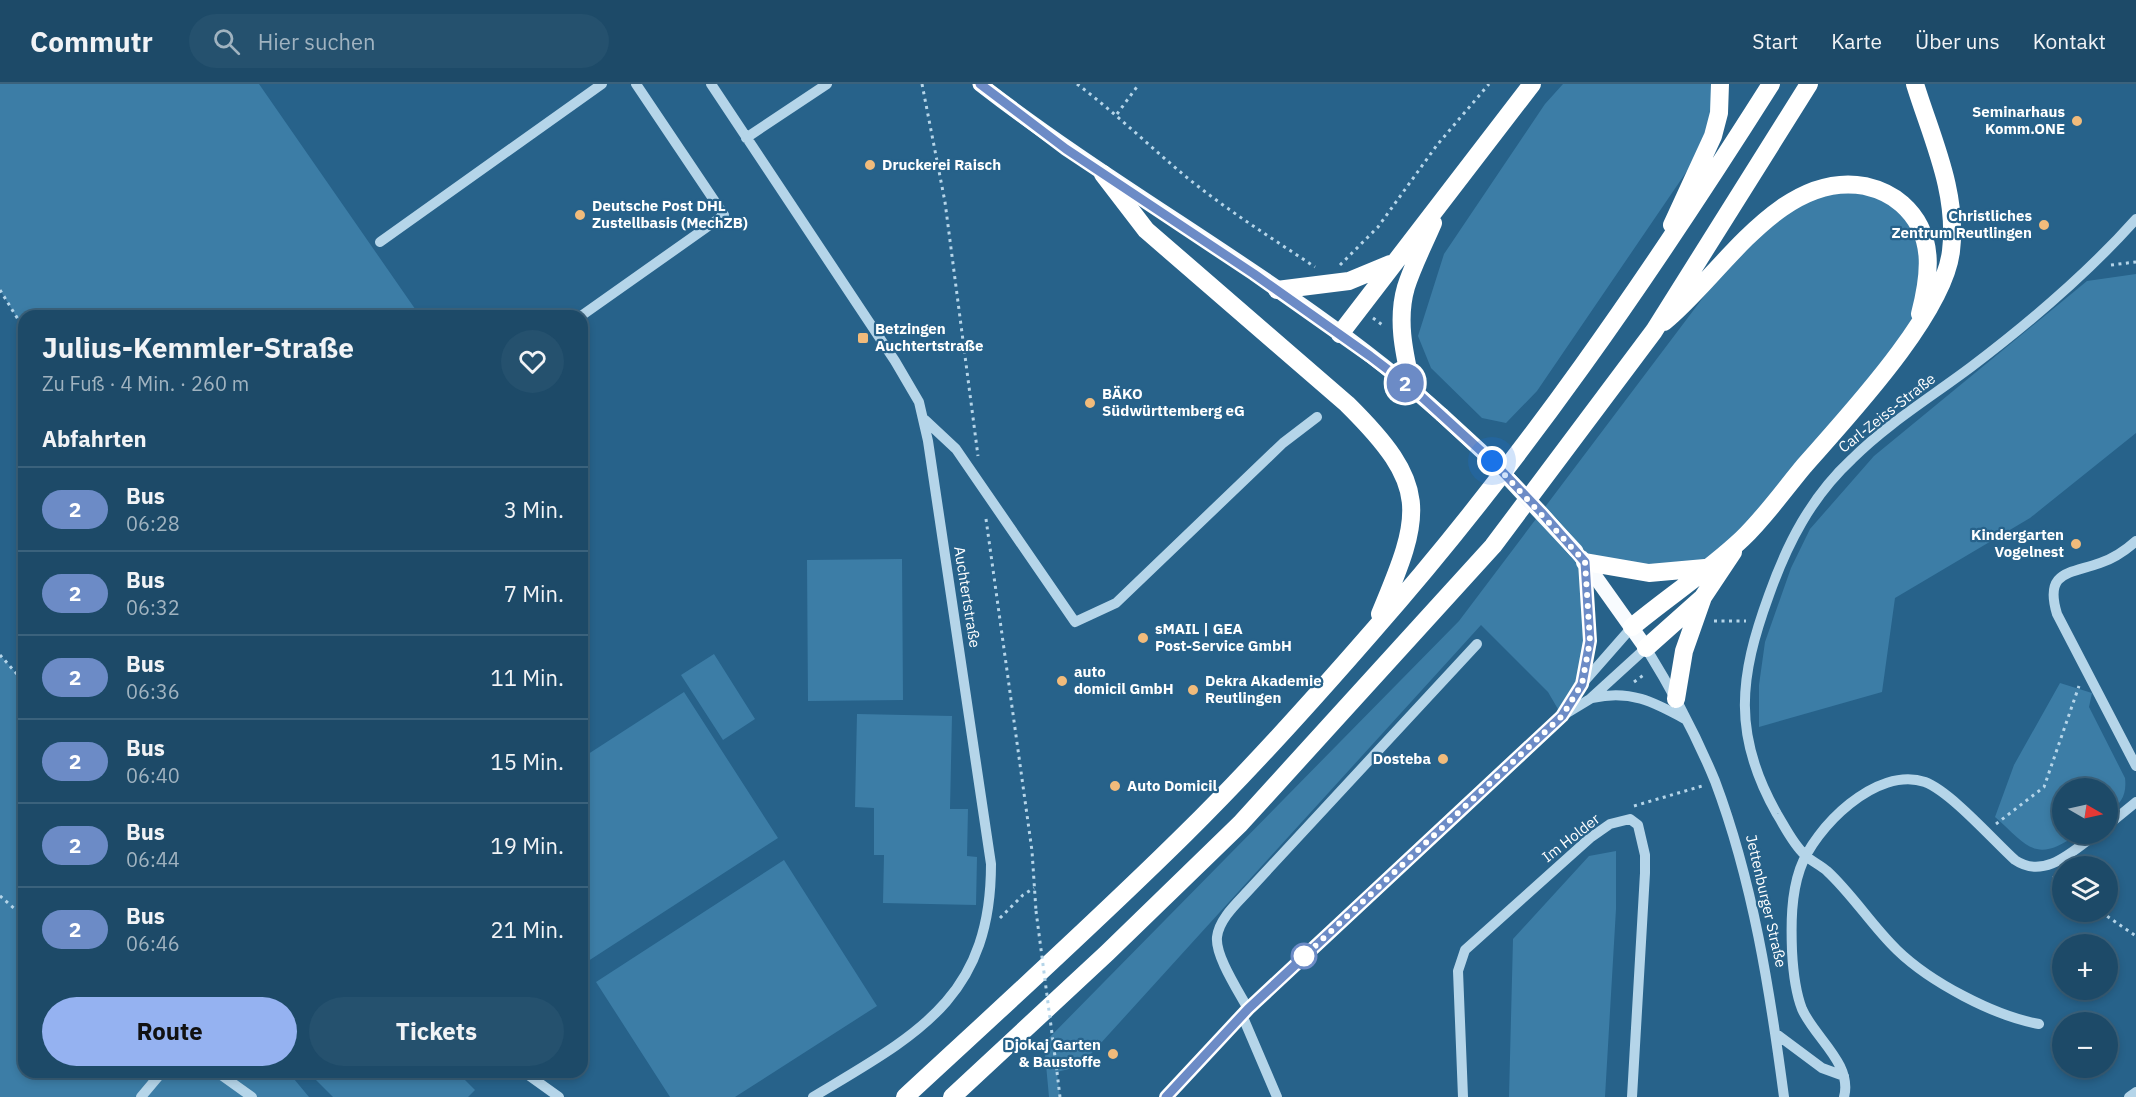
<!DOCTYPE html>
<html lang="de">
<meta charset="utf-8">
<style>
:root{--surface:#1d4a68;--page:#25516e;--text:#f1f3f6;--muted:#a0b3c0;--line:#3b627c;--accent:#95b2f1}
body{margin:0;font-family:"IBM Plex Sans",sans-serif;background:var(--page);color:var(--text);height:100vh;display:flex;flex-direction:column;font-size:22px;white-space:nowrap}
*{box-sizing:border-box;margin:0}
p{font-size:20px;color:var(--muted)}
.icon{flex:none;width:33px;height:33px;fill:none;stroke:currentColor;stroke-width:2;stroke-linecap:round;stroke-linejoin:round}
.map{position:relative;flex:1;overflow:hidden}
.side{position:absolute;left:18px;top:226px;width:570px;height:768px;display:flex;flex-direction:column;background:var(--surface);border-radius:18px;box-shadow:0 3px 9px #0003,0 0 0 2px var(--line)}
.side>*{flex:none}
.badge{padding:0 12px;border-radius:20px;font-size:21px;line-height:39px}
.needle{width:39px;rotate:99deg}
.controls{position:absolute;left:2052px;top:694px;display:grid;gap:12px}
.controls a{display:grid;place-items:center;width:66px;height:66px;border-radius:50%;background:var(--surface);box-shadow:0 3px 9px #0003,0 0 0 2px var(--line);font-size:30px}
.you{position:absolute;width:30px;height:30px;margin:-15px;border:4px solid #fff;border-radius:50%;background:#1a73e8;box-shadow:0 0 0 9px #1a73e833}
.map>.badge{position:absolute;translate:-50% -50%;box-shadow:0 0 0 3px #fff}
h2{padding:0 24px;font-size:22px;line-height:54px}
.round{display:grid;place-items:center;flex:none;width:63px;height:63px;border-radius:32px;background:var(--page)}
.summary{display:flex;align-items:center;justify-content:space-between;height:102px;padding:0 24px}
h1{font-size:28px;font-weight:800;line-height:45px}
.button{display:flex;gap:12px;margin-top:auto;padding:12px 24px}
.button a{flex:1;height:69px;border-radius:36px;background:var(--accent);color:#111;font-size:24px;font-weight:800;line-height:69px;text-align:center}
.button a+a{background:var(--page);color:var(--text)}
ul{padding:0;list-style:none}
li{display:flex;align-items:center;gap:18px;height:84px;padding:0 24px;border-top:2px solid var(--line)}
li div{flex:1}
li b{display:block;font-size:22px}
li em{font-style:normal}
li .badge{min-width:66px;font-weight:700;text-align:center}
header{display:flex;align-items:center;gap:36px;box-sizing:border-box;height:84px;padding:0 30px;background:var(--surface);border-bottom:2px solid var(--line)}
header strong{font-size:28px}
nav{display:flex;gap:33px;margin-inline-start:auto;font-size:21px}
.search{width:420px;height:54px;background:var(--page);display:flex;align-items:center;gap:15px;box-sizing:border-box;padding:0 21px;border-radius:33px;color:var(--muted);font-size:22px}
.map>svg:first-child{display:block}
.green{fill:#3c7da6}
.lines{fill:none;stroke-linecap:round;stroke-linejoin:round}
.path{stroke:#b5d5e9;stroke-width:3;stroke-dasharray:3 4.5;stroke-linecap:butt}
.minor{stroke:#b5d5e9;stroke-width:10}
.major{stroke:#f8fbfe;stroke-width:15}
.highway{stroke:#fff;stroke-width:18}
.path-bridge{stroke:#b5d5e9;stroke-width:3;stroke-dasharray:3 4.5;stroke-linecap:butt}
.major-bridge{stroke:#f8fbfe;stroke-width:15}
.line-casing{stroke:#fff;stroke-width:14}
.line{stroke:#6c8bc6;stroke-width:9}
.walk{stroke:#fff;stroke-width:6;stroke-dasharray:0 10.8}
.poi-dot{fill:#f1bb7b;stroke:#27628a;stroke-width:2}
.stop-dot{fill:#fff;stroke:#6c8bc6;stroke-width:3}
.labels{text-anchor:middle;stroke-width:4.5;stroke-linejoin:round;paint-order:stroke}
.poi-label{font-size:15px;font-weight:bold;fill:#fff;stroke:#27628a;text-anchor:start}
.street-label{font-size:15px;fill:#fff;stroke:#27628a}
</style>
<header>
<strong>Commutr</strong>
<div class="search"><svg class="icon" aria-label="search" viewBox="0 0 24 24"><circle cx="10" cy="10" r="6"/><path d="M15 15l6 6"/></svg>Hier suchen</div>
<nav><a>Start</a><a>Karte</a><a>Über uns</a><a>Kontakt</a></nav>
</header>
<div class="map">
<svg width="2136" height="1013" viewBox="0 0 2136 1013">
<rect width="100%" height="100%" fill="#27628a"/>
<path class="green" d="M0,0H259L420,232H24V245L0,206Z
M1563,0H1712V39L1689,84L1537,307L1506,339L1482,334L1431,284L1418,252L1444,170L1545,20Z
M1848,100L1913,132L1926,207L1895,272L1706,484L1585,478L1586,578L1562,632L1548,608L1481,541L1080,982L1057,988L1060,1013H1049L1044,959L1459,537L1751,150L1777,128Z
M2136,190V349L2030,434L1895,514L1882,608L1759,643V601L1765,558L1791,484L1810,445L1874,372L2087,197Z
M902,475L903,616L808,617L807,476Z
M714,570L755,635L723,656L681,591Z
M0,571L24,598V988L289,989L309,1013H0Z
M2060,599L2092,609L2089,623L2125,694C2127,711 2121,720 2108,729V705H2062V750H2078C2035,780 2029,763 1995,733L2014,681Z
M684,608L778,754L582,881V674Z
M857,630L952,632L950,725H968L967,772L977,773L976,821L883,819L884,771H874V724L855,723Z
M1616,767V825L1605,1013H1509L1513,855L1589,772Z
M784,776L877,922L735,1013H670L596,898Z
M309,989H458L475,1006L468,1013H333Z"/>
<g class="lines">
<path class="path" d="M922,0L945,118L978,372
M1077,0C1117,30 1152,65 1190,96C1230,128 1273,155 1315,183
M1117,30L1139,0
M1340,181L1378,143L1437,61L1489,0
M2111,181L2136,178
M0,206L24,245
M1373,234L1385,243
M986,435L1032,767L1036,827
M1714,537H1746
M0,571L24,598
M1634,598L1645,590
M1634,722L1702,702
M1996,740L2044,703L2079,602
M2053,792L2062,802
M0,812L24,833
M2101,828L2136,852
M1000,834L1023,811L1034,804
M1057,988L1060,1013"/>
<path class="minor" d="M711,0L895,277L919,318L928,357L991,780C991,915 916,951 813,1013
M746,54L827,0
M380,158L602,0
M581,232L724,131L636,0
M925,336L956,365L1075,538L1116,519L1283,359L1317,333
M2136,457C2126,466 2112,475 2100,479C2069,490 2044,487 2057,530L2136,682
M1582,600L1590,557L1585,481
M1593,614C1629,605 1654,618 1685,635
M1564,630L1582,600L1632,543
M2108,741L2136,718
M1248,925C1239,908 1215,872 1217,853C1219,835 1237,819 1248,807L1477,560
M1242,931L1277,1013
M2039,940C1994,932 1930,898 1897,866C1872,842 1853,811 1827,787C1820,781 1811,777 1805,771C1793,760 1785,743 1777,730C1732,651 1739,593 1769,511C1787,460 1811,413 1852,375C1887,340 1931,313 1971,283C2029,239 2088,189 2136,135
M1775,949L1822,984L1844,992
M217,988L252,1013
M524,988L559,1013
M141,1013L162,988
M1166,1013L1248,925L1562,632L1590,615L1646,564C1672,606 1696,651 1715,697C1753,798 1770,907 1784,1013
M1463,1013L1458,887L1465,866L1590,754L1610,740L1630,735L1638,741L1645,771V789L1632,1013
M1844,1013C1853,980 1814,953 1802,925C1795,907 1793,886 1792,867C1791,840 1791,811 1800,785C1814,744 1877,681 1925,698C1951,708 1993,756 2015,776C2044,796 2073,767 2096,750
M2129,1013L2136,1008"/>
<path class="major" d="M980,0C1129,116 1301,204 1442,331
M1582,474L1646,564"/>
<path class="highway" d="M1103,90L1146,146L1347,320C1430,402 1423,428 1380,530
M1672,141L1713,52L1719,29L1720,0
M1277,206L1349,197L1390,180
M1664,238C1721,192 1780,86 1865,102C1878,105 1892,111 1902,120C1936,150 1930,191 1920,230
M1340,250L1532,0
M1412,304C1405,272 1396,237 1406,203C1413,181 1424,160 1433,139
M1585,478L1649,489L1705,484
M1632,543C1668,513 1708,487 1742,455C1765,433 1784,406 1804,382C1847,333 1944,230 1951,167C1958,108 1932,55 1915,0
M1646,564L1701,515
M1676,615L1684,567L1703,513L1733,468
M905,1013C999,926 1094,840 1185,750C1250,686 1312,617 1372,548C1522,378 1650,191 1771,0
M952,1013L1107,869L1240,740L1493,462L1654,247L1809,0"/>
<path class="path-bridge" d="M1036,827L1057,988"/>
<path class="major-bridge" d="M1442,331L1492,377L1576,467"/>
</g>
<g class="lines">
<g class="line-casing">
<path id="line" d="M980,0L1066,65L1254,190L1370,272L1412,304L1492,377L1541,428L1585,478L1590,557L1582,600L1562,632L1248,925L1166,1013"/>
</g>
<use href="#line" class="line"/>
<path class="walk" d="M1304,872L1298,878L1562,632L1582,600L1590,557L1585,478L1492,377"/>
</g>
<g class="poi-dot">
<circle cx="2077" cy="37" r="6"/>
<circle cx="870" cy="81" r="6"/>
<circle cx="580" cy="131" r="6"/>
<circle cx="2044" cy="141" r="6"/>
<rect x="857" y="248" width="12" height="12" rx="3"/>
<circle cx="1090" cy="319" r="6"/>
<circle cx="2076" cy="460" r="6"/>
<circle cx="1143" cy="554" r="6"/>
<circle cx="1062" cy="597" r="6"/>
<circle cx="1193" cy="606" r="6"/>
<circle cx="1443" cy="675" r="6"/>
<circle cx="1115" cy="702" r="6"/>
<circle cx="1113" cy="970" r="6"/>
</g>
<circle class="stop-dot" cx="1304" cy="872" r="12"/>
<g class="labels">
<g class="poi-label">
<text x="2065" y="33" text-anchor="end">Seminarhaus<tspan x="2065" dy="17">Komm.ONE</tspan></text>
<text x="882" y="86">Druckerei Raisch</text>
<text x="592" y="127">Deutsche Post DHL<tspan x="592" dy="17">Zustellbasis (MechZB)</tspan></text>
<text x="2032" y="137" text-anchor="end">Christliches<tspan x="2032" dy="17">Zentrum Reutlingen</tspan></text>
<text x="875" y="250">Betzingen<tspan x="875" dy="17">Auchtertstraße</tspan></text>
<text x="1102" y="315">BÄKO<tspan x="1102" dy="17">Südwürttemberg eG</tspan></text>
<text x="2064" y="456" text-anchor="end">Kindergarten<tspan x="2064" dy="17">Vogelnest</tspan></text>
<text x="1155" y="550">sMAIL | GEA<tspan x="1155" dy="17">Post-Service GmbH</tspan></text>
<text x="1074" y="593">auto<tspan x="1074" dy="17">domicil GmbH</tspan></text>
<text x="1205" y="602">Dekra Akademie<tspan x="1205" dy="17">Reutlingen</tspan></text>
<text x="1431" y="680" text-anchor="end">Dosteba</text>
<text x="1127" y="707">Auto Domicil</text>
<text x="1101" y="966" text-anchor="end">Djokaj Garten<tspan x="1101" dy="17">&amp; Baustoffe</tspan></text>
</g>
<g class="street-label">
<text transform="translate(1887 329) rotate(-38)" y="5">Carl-Zeiss-Straße</text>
<text transform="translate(967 513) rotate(81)" y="5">Auchtertstraße</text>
<text transform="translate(1571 754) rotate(-38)" y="5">Im Holder</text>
<text transform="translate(1766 817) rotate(77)" y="5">Jettenburger Straße</text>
</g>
</g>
</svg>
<div class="controls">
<a><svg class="needle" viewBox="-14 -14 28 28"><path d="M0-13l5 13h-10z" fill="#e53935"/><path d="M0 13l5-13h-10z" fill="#a0b3c0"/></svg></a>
<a><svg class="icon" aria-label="layers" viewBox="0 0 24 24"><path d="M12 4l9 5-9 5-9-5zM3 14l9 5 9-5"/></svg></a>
<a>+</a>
<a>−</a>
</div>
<div class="you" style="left:1492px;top:377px"></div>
<b class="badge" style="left:1405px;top:299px;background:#6c8bc6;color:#fff">2</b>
<section class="side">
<div class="summary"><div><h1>Julius-Kemmler-Straße</h1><p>Zu Fuß · 4 Min. · 260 m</p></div><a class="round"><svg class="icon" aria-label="heart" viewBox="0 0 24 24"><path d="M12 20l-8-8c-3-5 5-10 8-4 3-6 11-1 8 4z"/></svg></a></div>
<h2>Abfahrten</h2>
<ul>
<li><span class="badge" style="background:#6c8bc6;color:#fff">2</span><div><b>Bus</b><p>06:28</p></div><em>3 Min.</em></li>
<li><span class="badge" style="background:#6c8bc6;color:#fff">2</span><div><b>Bus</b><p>06:32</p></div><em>7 Min.</em></li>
<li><span class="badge" style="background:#6c8bc6;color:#fff">2</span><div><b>Bus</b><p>06:36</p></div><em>11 Min.</em></li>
<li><span class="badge" style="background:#6c8bc6;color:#fff">2</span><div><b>Bus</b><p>06:40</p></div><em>15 Min.</em></li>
<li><span class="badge" style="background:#6c8bc6;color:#fff">2</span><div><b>Bus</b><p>06:44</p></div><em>19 Min.</em></li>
<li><span class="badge" style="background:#6c8bc6;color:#fff">2</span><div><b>Bus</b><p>06:46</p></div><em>21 Min.</em></li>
</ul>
<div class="button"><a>Route</a><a>Tickets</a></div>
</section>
</div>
